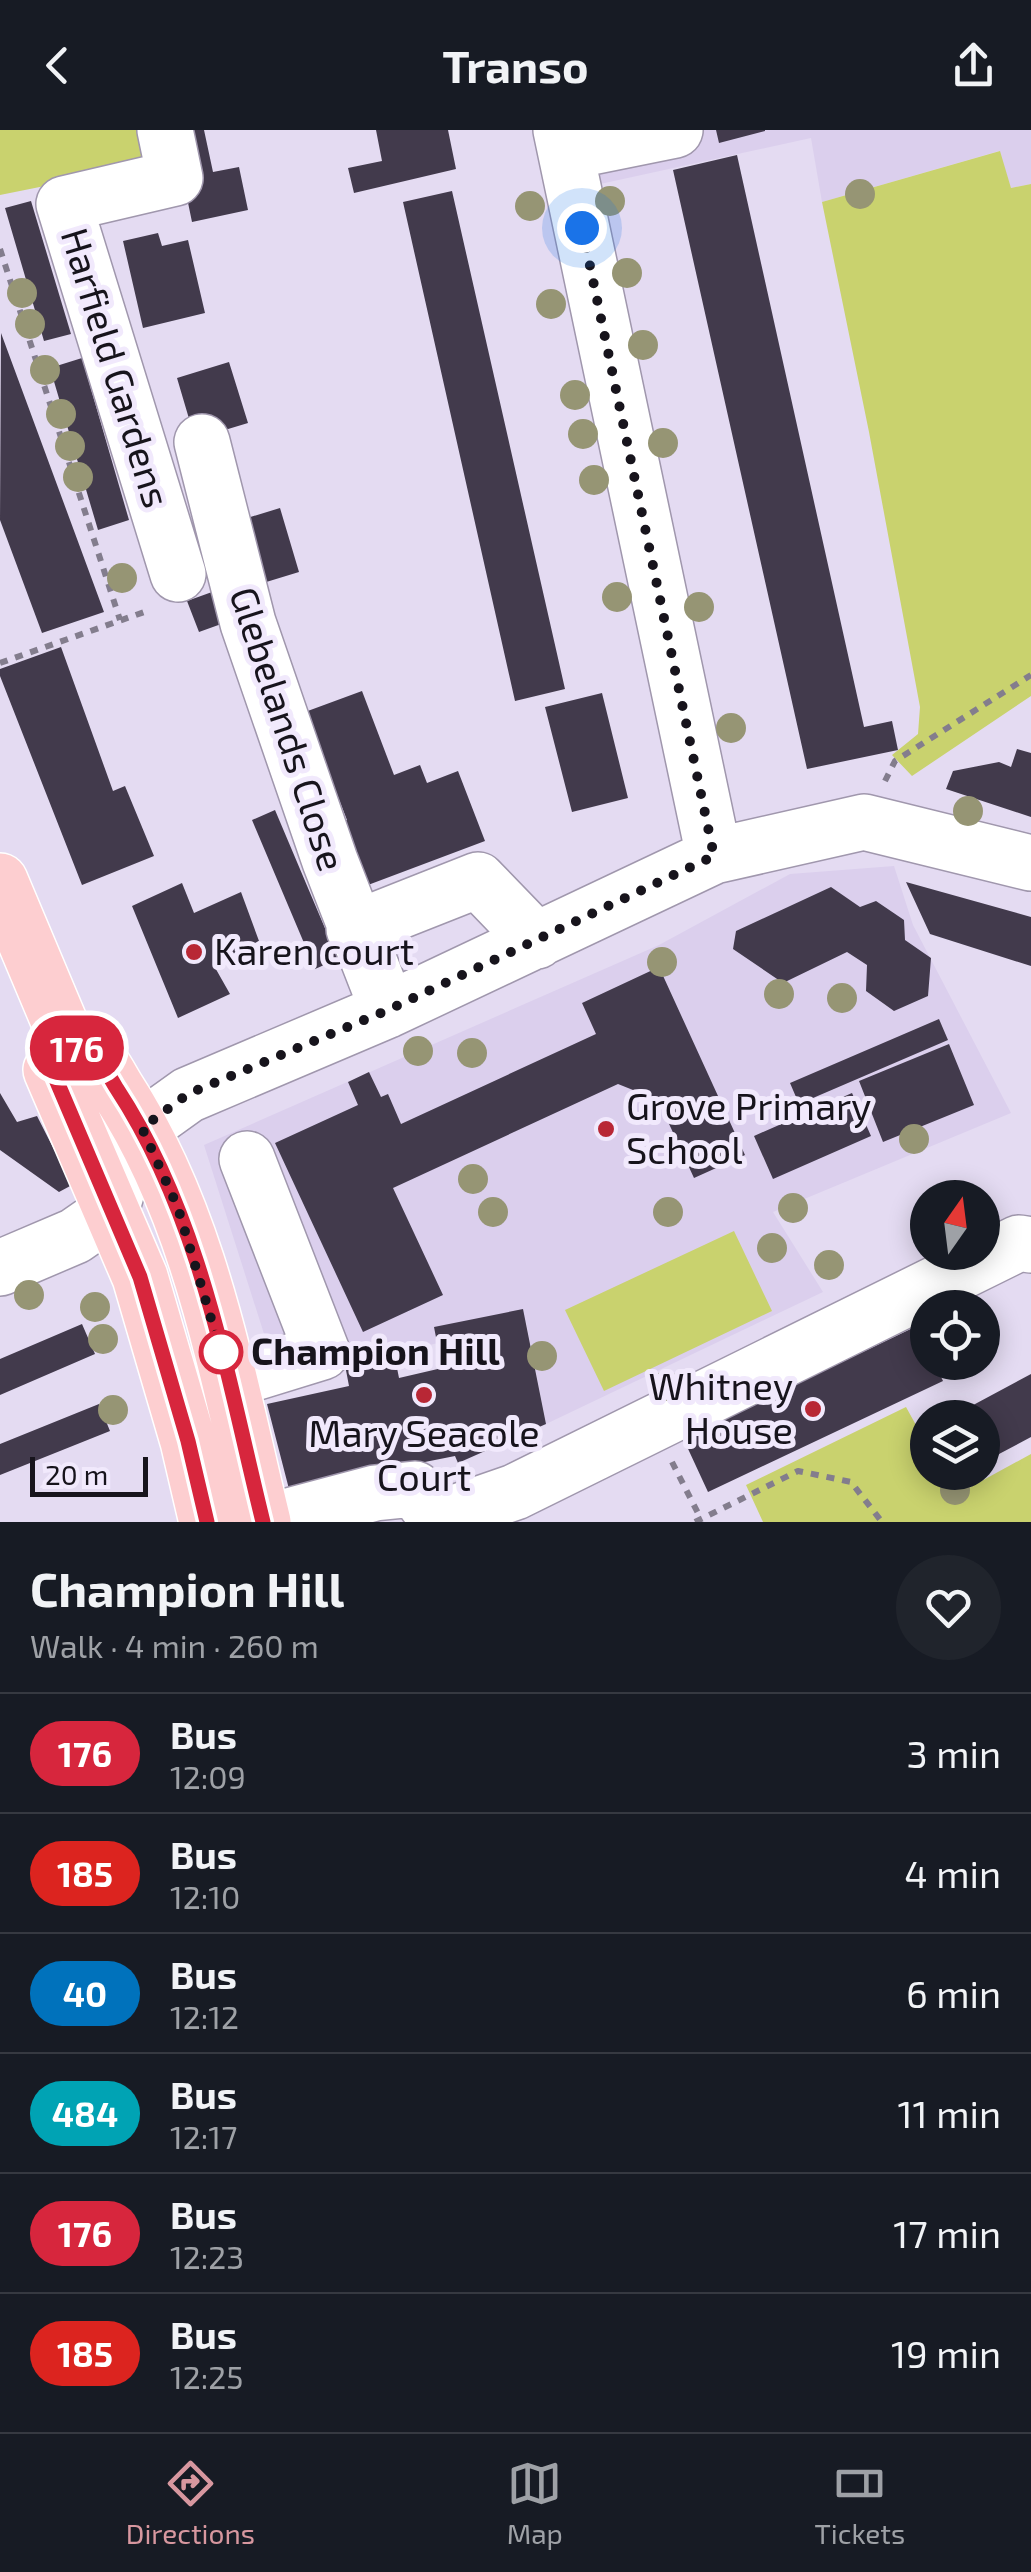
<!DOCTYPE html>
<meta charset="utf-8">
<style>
:root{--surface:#171b24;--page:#20242c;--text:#f1f3f6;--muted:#9ea1a6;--line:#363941;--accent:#d7979f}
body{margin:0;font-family:"Exo 2",sans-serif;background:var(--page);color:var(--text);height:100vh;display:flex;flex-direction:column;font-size:38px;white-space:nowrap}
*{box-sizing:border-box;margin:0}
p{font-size:32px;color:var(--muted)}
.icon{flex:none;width:55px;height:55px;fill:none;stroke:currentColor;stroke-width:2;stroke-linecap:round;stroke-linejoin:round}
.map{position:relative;height:1392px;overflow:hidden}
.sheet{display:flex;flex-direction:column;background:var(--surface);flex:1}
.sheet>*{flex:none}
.badge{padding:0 20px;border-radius:32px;font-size:35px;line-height:65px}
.needle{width:65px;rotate:14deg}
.fabs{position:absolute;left:910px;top:1050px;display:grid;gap:20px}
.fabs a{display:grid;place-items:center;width:90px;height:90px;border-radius:50%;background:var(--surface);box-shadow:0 5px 25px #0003;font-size:50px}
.scale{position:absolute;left:30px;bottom:25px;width:118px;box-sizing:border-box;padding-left:10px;border:5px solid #17141c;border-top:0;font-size:28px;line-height:35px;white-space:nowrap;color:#17141c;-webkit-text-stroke:8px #f1e9fc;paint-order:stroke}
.you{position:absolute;width:50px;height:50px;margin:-25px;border:8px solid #fff;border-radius:50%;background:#1a73e8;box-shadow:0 0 0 15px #1a73e833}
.map>.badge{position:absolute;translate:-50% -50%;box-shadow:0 0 0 5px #fff}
.round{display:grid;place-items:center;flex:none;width:105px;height:105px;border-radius:52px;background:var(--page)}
.overview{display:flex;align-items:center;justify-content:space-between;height:170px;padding:0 30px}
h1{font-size:48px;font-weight:700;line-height:75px}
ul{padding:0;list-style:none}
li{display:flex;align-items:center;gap:30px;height:120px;padding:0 30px;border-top:2px solid var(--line)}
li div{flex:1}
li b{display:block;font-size:38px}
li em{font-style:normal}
li .badge{min-width:110px;font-weight:700;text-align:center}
header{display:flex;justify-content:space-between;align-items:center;height:130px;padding:0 30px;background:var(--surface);font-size:45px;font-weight:700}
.dock{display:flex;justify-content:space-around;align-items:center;height:140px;border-top:2px solid var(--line);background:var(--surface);font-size:28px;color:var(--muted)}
.dock a{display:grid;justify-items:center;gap:5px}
.dock .active{color:var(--accent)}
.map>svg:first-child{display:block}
.built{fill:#dbcfed}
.green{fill:#c9d26e}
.building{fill:#423a4c}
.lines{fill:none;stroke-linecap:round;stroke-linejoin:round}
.minor-casing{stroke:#a097ad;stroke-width:58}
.major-casing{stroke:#fff;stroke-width:58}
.path{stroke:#837d8d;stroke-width:6;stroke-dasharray:8 8;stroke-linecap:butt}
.minor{stroke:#fff;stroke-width:55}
.major{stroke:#fdced0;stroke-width:55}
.tree{fill:#969574}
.line-casing{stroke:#fff;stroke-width:22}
.line{stroke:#d7263d;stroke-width:15}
.walk{stroke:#17141c;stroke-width:10;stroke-dasharray:0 18}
.poi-dot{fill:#b82735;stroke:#f1e9fc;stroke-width:4}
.stop-dot{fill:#fff;stroke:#d7263d;stroke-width:5}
.labels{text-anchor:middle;stroke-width:10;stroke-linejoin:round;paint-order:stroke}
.street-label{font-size:38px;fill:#17141c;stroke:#f1e9fc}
.poi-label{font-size:38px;fill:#17141c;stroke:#f1e9fc;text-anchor:start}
.stop-label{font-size:38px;font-weight:bold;fill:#17141c;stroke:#f1e9fc;text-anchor:start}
</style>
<header><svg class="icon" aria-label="back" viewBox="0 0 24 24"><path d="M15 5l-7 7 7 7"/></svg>Transo<svg class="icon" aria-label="share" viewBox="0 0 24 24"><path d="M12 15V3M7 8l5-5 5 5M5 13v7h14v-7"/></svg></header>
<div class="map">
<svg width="1031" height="1392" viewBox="0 0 1031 1392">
<rect width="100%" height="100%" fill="#e4dbf2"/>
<path class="built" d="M581,0H1031V54L1011,58L999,21L822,72L811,8L591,56Z
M894,736L913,795L1011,983L773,1082L823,1162L546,1294L526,1192L279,1251L204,1015L659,815L790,744Z"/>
<path class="green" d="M0,0H146L154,34L0,65Z
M1000,21L1011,58L1031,54V566L912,646L892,625L918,604L920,577L869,302L822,72Z
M734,1101L772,1181L604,1261L565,1180Z
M906,1277L927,1315L928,1342L943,1343L956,1365L1031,1324V1392H763L746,1355Z"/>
<path class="building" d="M173,0H204L213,42L239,37L248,80L192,92Z
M376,0H448L456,39L354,63L348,38L382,31Z
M716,0H765V1L719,13Z
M737,25L864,597L892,591L898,620L807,639L673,40Z
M452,61L565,559L515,571L403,72Z
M31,71L71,204L44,211L5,78Z
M158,103L162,116L188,110L205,183L143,198L123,111Z
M1,203L104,482L42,503L0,390Z
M82,228L129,390L98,400L50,238Z
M229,232L248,293L195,309L177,248Z
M280,378L299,442L253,456L234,392Z
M212,462L224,493L199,502L187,471Z
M61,517L113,661L125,656L154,726L82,755L0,546V539Z
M362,561L394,645L420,635L427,653L458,641L485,711L352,761L328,697L347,690L305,582Z
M602,563L628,668L572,682L545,577Z
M1017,619L1031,623V687L946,659L953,641L999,632L1011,637Z
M275,680L338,829L315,839L252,690Z
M906,752L1031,787V836L930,804Z
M182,753L194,783L241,762L259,811L213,834L230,864L178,888L132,776Z
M831,757L860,777L876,771L904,790L905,810L931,828L928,866L894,881L866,861L867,835L847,822L783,853L733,819L736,801Z
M659,837L745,1025L694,1048L658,970L618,954L393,1058L443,1165L363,1202L275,1013L358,975L348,952L369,942L381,967L388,964L401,994L596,904L582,873Z
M939,889L948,910L799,974L790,953Z
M949,914L974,975L883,1012L859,951Z
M0,963L17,992L37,986L72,1055L59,1062L0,1020Z
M852,963L871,1006L773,1049L754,1006Z
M523,1179L546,1294L458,1333L455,1326L289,1359L267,1274L349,1256L345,1235L395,1228L399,1248L442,1238L434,1197Z
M82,1194L95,1224L0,1265V1229Z
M917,1196L928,1218V1232H934L943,1251L708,1362L683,1308Z
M1031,1244V1307L982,1333V1288H949Z
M99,1274L110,1301L0,1345V1314Z"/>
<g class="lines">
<g class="minor-casing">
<path id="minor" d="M165,0L175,48L64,74L178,444
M561,0L714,726
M566,22L675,0
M202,312L248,493L330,731L388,880
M354,799L478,750L537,811
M0,1138L75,1106L111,1081L131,1013L142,998L188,965L388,880L714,726L864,692L1031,733
M228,1251L322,1222L247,1029
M266,1392L375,1363L415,1359L437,1389L515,1362L1019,1113L1031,1115"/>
</g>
<g class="major-casing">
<path id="major" d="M0,751L69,915C75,917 85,919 90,923C102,930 110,948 117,959C201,1087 227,1246 263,1392
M69,915L51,940L140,1147L188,1311L207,1392"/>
</g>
<path class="path" d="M0,119L120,490
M0,533L150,480
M885,651L895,631L1031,545
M672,1332L701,1389
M695,1392L798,1341L851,1352L882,1392"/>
<use href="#minor" class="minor"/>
<use href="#major" class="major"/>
</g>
<g class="tree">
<circle cx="860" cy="64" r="15"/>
<circle cx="610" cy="71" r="15"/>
<circle cx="530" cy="76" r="15"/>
<circle cx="627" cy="143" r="15"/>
<circle cx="22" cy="163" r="15"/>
<circle cx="551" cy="174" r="15"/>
<circle cx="30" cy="194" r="15"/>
<circle cx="643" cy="215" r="15"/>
<circle cx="45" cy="240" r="15"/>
<circle cx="575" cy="265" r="15"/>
<circle cx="61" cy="284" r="15"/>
<circle cx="583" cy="304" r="15"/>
<circle cx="663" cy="313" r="15"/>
<circle cx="70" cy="316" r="15"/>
<circle cx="78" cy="347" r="15"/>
<circle cx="594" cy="350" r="15"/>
<circle cx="122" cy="448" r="15"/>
<circle cx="617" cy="467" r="15"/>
<circle cx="699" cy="477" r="15"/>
<circle cx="731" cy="598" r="15"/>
<circle cx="968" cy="681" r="15"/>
<circle cx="662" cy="832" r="15"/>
<circle cx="779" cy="864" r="15"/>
<circle cx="842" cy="868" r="15"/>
<circle cx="418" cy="921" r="15"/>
<circle cx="472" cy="923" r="15"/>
<circle cx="914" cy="1009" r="15"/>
<circle cx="473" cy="1049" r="15"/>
<circle cx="793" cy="1078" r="15"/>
<circle cx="493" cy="1082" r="15"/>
<circle cx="668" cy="1082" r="15"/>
<circle cx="772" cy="1118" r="15"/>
<circle cx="829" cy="1135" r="15"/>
<circle cx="29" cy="1165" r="15"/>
<circle cx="95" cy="1177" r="15"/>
<circle cx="103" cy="1209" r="15"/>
<circle cx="542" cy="1226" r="15"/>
<circle cx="666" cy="1256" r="15"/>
<circle cx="113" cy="1280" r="15"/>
<circle cx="955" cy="1360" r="15"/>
</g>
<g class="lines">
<g class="line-casing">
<path id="line" d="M207,1392L188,1311L140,1147L52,940L68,915C75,917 85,919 90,923C102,930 110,948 117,959C201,1087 227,1246 263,1392"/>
</g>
<use href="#line" class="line"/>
<path class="walk" d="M221,1222L178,1078L142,998L188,964L388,880L714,726L582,98"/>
</g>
<g class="poi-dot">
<circle cx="194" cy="822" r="10"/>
<circle cx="606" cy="999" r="10"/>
<circle cx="424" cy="1265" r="10"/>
<circle cx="813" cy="1279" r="10"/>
</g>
<circle class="stop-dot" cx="221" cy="1222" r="20"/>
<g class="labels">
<g class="street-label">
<text transform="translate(115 238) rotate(73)" y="13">Harfield Gardens</text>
<text transform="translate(287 599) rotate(72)" y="13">Glebelands Close</text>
</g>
<g class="poi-label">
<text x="214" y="835">Karen court</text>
<text x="626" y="990">Grove Primary<tspan x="626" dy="44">School</tspan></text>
<text x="793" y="1270" text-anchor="end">Whitney<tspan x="793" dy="44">House</tspan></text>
<text x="424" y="1317" text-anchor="middle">Mary Seacole<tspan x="424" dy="44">Court</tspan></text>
</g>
<g class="stop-label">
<text x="251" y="1235">Champion Hill</text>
</g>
</g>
</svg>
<div class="fabs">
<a><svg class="needle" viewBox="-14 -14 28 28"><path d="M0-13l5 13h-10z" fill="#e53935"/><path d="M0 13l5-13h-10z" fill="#9ea1a6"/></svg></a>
<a><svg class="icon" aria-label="locate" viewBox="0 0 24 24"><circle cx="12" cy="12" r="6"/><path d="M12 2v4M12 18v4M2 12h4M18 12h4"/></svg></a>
<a><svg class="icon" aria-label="layers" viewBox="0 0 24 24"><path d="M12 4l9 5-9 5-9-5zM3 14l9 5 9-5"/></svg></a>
</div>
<div class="scale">20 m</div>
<div class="you" style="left:582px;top:98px"></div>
<b class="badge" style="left:77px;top:918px;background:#d7263d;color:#fff">176</b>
</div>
<section class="sheet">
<div class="overview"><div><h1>Champion Hill</h1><p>Walk · 4 min · 260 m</p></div><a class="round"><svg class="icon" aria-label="heart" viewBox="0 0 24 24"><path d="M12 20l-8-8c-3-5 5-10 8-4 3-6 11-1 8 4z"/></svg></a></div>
<ul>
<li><span class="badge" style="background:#d7263d;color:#fff">176</span><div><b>Bus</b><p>12:09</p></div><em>3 min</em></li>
<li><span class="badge" style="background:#dc241f;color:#fff">185</span><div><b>Bus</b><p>12:10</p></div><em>4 min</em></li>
<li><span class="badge" style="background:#0072bc;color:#fff">40</span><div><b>Bus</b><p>12:12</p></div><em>6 min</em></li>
<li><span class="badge" style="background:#00a3b4;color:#fff">484</span><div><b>Bus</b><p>12:17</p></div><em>11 min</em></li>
<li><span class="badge" style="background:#d7263d;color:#fff">176</span><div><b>Bus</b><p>12:23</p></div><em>17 min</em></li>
<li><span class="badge" style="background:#dc241f;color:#fff">185</span><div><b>Bus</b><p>12:25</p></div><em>19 min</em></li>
</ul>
</section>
<nav class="dock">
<a class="active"><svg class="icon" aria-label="directions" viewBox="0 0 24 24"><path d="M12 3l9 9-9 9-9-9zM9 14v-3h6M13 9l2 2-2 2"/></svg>Directions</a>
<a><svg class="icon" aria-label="map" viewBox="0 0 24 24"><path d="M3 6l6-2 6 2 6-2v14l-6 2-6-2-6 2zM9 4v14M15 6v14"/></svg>Map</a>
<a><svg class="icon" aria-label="tickets" viewBox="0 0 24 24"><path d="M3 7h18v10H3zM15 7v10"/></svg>Tickets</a>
</nav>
